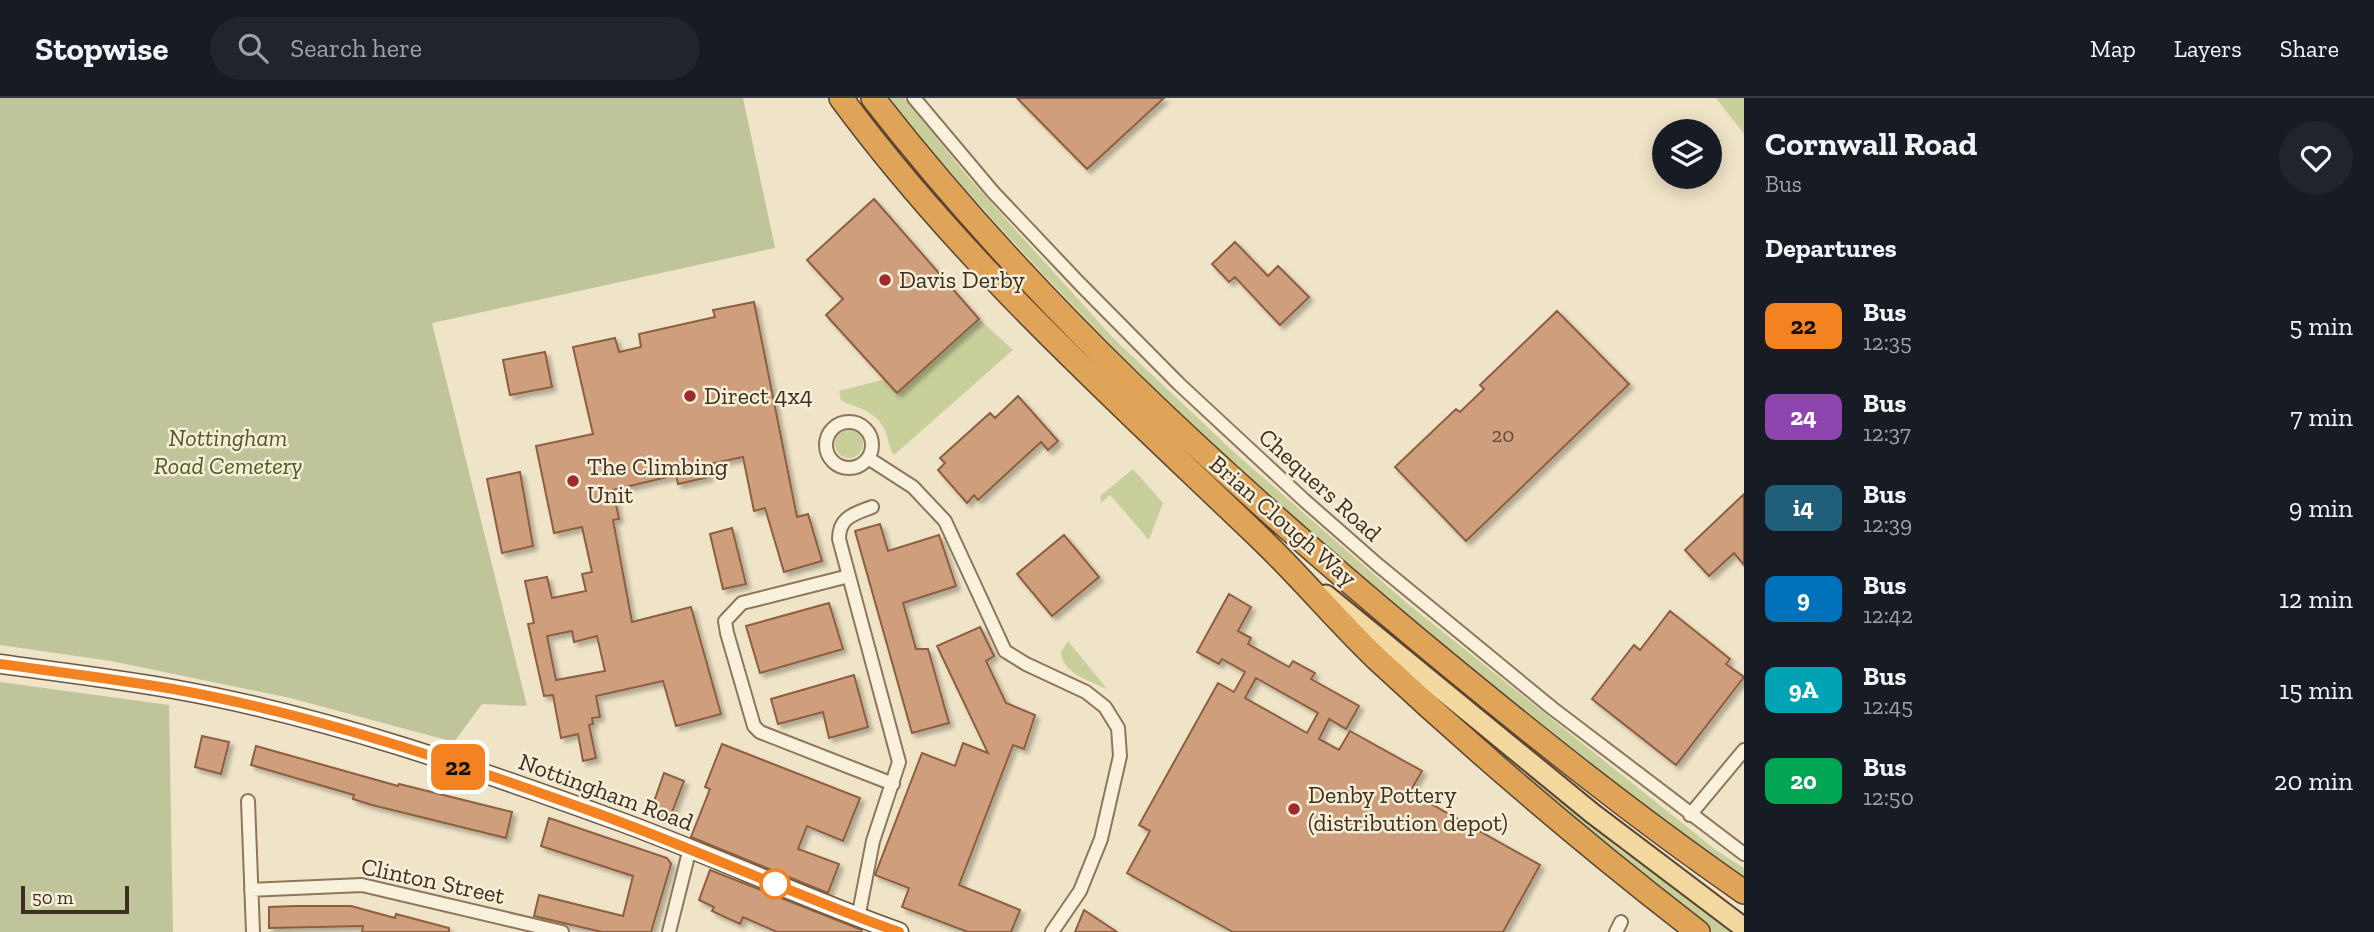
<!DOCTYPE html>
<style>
:root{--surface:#171b24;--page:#20242c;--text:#f1f3f6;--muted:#9ea1a6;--line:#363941}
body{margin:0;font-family:"Zilla Slab",serif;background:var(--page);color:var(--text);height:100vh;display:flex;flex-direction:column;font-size:26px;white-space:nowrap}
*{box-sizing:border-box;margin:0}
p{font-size:23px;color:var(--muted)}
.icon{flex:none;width:38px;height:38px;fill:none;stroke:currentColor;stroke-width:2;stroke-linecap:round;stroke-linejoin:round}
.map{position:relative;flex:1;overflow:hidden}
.panel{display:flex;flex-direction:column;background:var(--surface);width:630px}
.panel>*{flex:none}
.badge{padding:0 14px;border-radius:10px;font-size:24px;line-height:46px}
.buttons{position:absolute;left:1652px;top:21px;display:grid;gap:14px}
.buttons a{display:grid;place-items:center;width:70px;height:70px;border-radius:50%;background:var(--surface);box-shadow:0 4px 18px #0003;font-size:35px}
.scale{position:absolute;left:21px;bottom:18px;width:108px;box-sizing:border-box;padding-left:7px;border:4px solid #3d2e20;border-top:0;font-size:19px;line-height:24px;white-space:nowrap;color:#3d2e20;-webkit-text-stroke:5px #f7eed8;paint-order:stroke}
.map>.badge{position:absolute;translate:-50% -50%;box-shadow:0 0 0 4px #fff}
h2{padding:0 21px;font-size:26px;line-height:63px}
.round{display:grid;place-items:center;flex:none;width:74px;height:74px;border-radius:37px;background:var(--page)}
.headline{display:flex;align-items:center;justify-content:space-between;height:119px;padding:0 21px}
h1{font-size:33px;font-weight:700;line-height:52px}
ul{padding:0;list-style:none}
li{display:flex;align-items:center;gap:21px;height:91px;padding:0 21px}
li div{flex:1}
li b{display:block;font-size:26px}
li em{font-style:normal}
li .badge{min-width:77px;font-weight:700;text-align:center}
header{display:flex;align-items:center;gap:42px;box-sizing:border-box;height:98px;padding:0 35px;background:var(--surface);border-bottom:2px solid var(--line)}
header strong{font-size:33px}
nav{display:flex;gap:38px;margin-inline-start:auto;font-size:24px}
.search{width:490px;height:63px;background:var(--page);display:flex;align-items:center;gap:18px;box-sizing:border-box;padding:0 24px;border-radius:38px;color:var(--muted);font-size:26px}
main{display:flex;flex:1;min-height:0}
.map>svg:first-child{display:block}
.green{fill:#c9cf9b}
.cemetery{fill:#bfc49a}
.building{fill:#cf9f7d;stroke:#8d5f41;stroke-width:2;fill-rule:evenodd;filter:url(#shadow)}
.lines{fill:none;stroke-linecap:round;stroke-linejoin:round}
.street-casing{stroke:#8d765c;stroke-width:16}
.secondary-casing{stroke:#6f573f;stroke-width:21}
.primary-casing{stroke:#5b4430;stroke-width:23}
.highway-casing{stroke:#5b4430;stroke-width:26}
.street{stroke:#faf1dc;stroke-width:12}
.secondary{stroke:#faf1dc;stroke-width:18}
.primary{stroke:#f3d9a0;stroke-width:19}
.highway{stroke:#e0a458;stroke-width:23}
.line-casing{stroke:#fff;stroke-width:16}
.line{stroke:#f58220;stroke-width:10}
.poi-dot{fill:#9e2a2b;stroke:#f7eed8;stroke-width:2.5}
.stop-dot{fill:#fff;stroke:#f58220;stroke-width:3.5}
.labels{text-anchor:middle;stroke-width:5;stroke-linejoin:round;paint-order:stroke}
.number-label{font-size:21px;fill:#624a37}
.poi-label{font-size:24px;fill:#3d2e20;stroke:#f7eed8;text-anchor:start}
.park-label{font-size:24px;font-style:italic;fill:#4d5a26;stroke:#f7eed8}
.street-label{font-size:24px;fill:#3d2e20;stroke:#f7eed8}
</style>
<header>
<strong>Stopwise</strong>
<div class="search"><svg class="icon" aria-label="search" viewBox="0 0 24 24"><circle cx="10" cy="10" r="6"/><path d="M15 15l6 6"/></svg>Search here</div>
<nav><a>Map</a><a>Layers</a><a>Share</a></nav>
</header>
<main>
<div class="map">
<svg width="1744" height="834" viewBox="0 0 1744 834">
<defs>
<filter id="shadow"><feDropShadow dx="4" dy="4" stdDeviation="2" flood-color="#0004"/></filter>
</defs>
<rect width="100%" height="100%" fill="#f0e4c8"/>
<path class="green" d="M888,0H904L969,80L1114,241L1235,355L1408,506L1716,752L1744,770V781C1626,699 1514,608 1404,515C1264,397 1130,273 1007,137C966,92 925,48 888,0Z
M1716,0H1744V36Z
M979,221L1013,252L894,357C888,348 889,340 884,330C876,314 857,309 841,303L839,293L885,281L898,295Z
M835 346a14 14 0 1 1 28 0a14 14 0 1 1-28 0Z
M1133,371L1163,405L1149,442L1110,397L1101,405L1100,398Z
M1068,543L1108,592C1089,581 1063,577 1061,554Z
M1492,645L1612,741L1615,748L1738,834H1712L1604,748L1488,648Z"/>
<path class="cemetery" d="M0,0H743L775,150L432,225L527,608L482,606L454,644L290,600L111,563L0,547Z
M0,584L169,607L173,834H0Z"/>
<path class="building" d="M1017,0H1164L1087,71Z
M874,101L979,221L897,295L826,217L843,201L807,162Z
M1235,144L1268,178L1278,168L1309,199L1280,227L1235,179L1229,184L1212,166Z
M754,204L797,419L808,416L822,463L784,474L765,410L754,413L743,359L705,367L709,379L678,386L676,377L613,392L619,421L613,422L632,524L691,509L721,616L676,628L663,583L596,598L600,619L592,620L593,626L589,627L596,660L583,663L578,636L561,640L553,597L544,598L528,526L534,525L525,483L547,479L552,500L586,493L582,476L592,474L582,429L554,435L536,348L593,336L573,249L615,240L619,254L641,249L639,236L715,219L713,212ZM572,533L574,544L597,538L605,573L556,582L547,538Z
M1557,213L1629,286L1466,443L1395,369L1456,311L1460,314L1484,291L1480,287Z
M545,254L552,289L510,297L503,262Z
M1018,298L1058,343L1048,352L1041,344L978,402L974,397L967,405L938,372L945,365L940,360L990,315L995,320Z
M520,374L533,448L502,455L487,381Z
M1744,396V467L1734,455L1709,478L1685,452Z
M880,426L888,453L939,437L956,488L903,505L916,551H928L949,625L912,635L855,433Z
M732,430L746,486L723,491L710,436Z
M1064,437L1099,479L1052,518L1017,476Z
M1229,496L1251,509L1238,533L1251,540L1248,546L1289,569L1293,563L1315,575L1311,581L1359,608L1346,631L1329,621L1319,641L1339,652L1350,633L1422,673L1410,694L1540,767L1503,834H1233L1127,775L1150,733L1139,727L1218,585L1234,594L1245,574L1222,561L1219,566L1197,554ZM1256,580L1318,615L1307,635L1245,600Z
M829,505L843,551L760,575L746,528Z
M1670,513L1730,561L1726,566L1744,579L1676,667L1592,601L1634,547L1640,552Z
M980,529L994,558L986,563L1006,605L1035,617L1024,651L1013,647L959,787L1020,812L1011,834H968L902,809L909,790L875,777L922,655L955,668L963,645L988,655L937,548Z
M854,577L868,629L829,640L823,614L778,626L771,601Z
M202,638L229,644L221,676L195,669Z
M722,646L860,700L843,743L807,728L798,751L839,766L828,795L691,739L710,691L705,689Z
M256,648L398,688L399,686L512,714L506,740L372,707L353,701L354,697L251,667Z
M664,675L684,683L669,722L650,715Z
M549,720L667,760L671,766L651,834H602L534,818L539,797L623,818L633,778L541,748Z
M710,772L862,832L861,834H777L743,819L740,826L712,813L714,809L699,802Z
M296,808H351L395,820L396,816L449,830V834H362L363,828L269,830V809Z
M1084,812L1117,834H1075Z"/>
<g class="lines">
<g class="street-casing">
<path id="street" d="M914,0L993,94L1080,186L1179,286L1304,402L1378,467L1552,610L1744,756
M826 347a23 23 0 1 1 46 0a23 23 0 1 1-46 0Z
M868,360L913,389L945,423L1005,553L1026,566L1086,594L1105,609L1118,630L1120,658L1101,741L1080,793L1052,834
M849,478L742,505L725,523L727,535L754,628L760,634L893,686
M248,703L253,834
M1690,717L1744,652
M251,792L362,787L562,834
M858,820L873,743L899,664L839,441C839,419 854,416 872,409
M669,834L690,750
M1616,834L1621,824"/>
</g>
<g class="secondary-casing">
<path id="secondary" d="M0,566C58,574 116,581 173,591C325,618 479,672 624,725C716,759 806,801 899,834"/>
</g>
<g class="primary-casing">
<path id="primary" d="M1326,497L1592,715L1744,830"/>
</g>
<g class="highway-casing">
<path id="highway" d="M841,0C961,163 1114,300 1260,440C1301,479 1336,522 1377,561C1480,657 1587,748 1698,834
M873,0C1029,201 1221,377 1416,540C1522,628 1630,715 1744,794"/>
</g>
<use href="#street" class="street"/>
<use href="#secondary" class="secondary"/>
<use href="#primary" class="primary"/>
<use href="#highway" class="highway"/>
</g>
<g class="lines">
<g class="line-casing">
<path id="line" d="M0,566C58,574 116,581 173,591C317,617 461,666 599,716C700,753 797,798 899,834"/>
</g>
<use href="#line" class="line"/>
</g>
<g class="poi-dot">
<circle cx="885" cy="182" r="7"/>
<circle cx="690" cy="298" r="7"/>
<circle cx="573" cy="383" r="7"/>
<circle cx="1294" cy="711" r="7"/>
</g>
<circle class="stop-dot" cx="775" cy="786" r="14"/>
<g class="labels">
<g class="number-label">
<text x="1503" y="344">20</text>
</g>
<g class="poi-label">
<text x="899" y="190">Davis Derby</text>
<text x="704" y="306">Direct 4x4</text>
<text x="587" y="377">The Climbing<tspan x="587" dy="28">Unit</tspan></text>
<text x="1308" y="705">Denby Pottery<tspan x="1308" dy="28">(distribution depot)</tspan></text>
</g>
<g class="park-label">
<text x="228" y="348">Nottingham<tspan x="228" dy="28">Road Cemetery</tspan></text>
</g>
<g class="street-label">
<text transform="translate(1320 387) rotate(42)" y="8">Chequers Road</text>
<text transform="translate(1283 423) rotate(41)" y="8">Brian Clough Way</text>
<text transform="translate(606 694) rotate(20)" y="8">Nottingham Road</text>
<text transform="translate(433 783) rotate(12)" y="8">Clinton Street</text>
</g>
</g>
</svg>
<div class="buttons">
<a><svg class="icon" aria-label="layers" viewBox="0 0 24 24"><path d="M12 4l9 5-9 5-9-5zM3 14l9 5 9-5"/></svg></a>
</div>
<div class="scale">50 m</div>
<b class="badge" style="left:458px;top:669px;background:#f58220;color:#111">22</b>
</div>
<section class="panel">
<div class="headline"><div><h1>Cornwall Road</h1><p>Bus</p></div><a class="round"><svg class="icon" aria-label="heart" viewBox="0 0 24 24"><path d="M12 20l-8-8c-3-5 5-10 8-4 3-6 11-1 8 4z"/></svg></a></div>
<h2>Departures</h2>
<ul>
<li><span class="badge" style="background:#f58220;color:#111">22</span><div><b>Bus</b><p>12:35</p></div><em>5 min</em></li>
<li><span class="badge" style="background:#8e44ad;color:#fff">24</span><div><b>Bus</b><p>12:37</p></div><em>7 min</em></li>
<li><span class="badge" style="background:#1f5f7a;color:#fff">i4</span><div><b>Bus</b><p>12:39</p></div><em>9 min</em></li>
<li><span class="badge" style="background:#0072bc;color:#fff">9</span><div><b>Bus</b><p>12:42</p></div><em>12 min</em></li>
<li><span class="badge" style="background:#00a3b4;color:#fff">9A</span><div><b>Bus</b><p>12:45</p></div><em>15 min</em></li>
<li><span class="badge" style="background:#00a651;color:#fff">20</span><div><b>Bus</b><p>12:50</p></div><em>20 min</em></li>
</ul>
</section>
</main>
